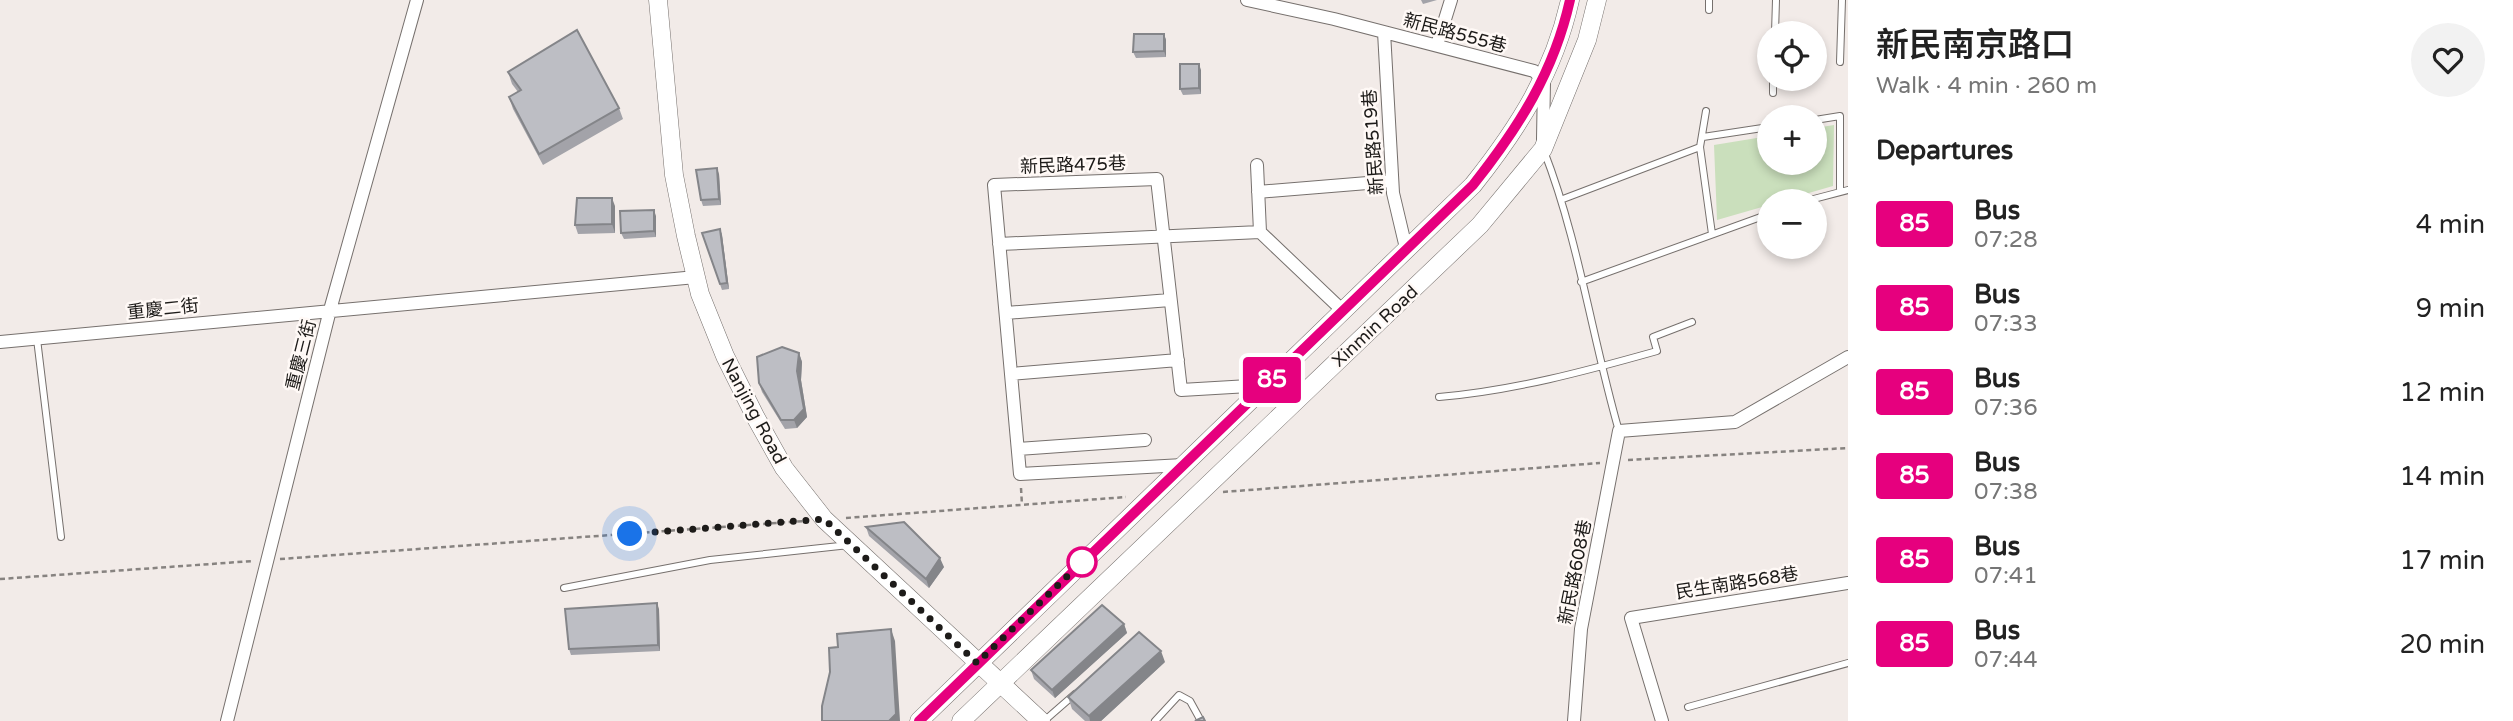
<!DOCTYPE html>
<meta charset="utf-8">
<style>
:root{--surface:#fff;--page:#f2f2f2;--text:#222;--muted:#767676}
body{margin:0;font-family:"Varela Round","Noto Sans TC",sans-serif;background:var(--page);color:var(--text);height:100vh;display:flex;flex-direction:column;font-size:26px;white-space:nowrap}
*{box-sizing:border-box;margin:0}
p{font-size:23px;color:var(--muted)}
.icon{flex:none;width:38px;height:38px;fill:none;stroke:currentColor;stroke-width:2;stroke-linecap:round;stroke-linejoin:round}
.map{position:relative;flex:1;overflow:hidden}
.drawer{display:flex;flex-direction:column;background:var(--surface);width:665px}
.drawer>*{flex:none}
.badge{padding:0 14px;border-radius:5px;font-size:24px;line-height:46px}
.tools{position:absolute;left:1757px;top:21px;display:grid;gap:14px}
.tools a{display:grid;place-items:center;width:70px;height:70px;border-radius:50%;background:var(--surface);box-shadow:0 4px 10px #0003;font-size:35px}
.you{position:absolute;width:35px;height:35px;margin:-18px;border:5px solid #fff;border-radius:50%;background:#1a73e8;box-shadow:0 0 0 10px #1a73e833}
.map>.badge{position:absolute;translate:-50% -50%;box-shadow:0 0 0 4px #fff}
h2{padding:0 28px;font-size:26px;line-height:63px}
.round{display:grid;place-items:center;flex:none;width:74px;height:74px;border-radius:37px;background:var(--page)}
.overview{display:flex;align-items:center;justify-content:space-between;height:119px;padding:0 28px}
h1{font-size:33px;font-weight:600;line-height:52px}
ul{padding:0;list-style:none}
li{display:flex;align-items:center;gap:21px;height:84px;padding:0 28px}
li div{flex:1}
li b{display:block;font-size:26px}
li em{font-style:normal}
li .badge{min-width:77px;font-weight:700;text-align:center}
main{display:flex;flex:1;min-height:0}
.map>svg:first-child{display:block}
.green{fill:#cadfbc}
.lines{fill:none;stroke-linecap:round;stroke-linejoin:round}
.lane-casing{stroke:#76706d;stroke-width:8}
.street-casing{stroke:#76706d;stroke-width:14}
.secondary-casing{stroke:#76706d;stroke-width:19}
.path{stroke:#878380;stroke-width:2.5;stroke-dasharray:5 3.5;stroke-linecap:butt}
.lane{stroke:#fff;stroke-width:6}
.street{stroke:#fff;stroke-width:12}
.secondary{stroke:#fff;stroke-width:18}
.wall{fill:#a3a3a9}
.shaded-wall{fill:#848589}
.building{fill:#bdbec4;stroke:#848589;stroke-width:2}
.line-casing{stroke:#fff;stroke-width:16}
.line{stroke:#e6007e;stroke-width:10}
.walk{stroke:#1d1b19;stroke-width:7;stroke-dasharray:0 12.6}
.stop-dot{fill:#fff;stroke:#e6007e;stroke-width:3.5}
.labels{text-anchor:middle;stroke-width:5;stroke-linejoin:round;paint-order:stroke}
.street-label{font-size:18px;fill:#1d1b19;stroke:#fff9f6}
</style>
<main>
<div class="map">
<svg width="1848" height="721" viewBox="0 0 1848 721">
<rect width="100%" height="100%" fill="#f2ebe8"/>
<path class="green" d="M1834,125L1833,186L1781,201H1769V205L1717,220L1714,145L1769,136V163H1815V128Z"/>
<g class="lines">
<g class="lane-casing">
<path id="lane" d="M1709,0V10
M1775,33L1776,0
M1840,62L1842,0
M1773,93V79
M1706,111L1700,147L1712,234
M1815,120L1840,116V189
M1703,137L1769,127
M1544,151C1579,241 1592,338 1619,431
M1563,199L1700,147
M1806,201L1848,190
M1581,282L1769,214
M37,339L61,537
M1439,397C1512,391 1586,371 1657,351L1653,337L1692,322
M564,588L710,560L849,545
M1688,707L1848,663
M1044,721L1075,694
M1155,721L1179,695L1190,701L1201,721"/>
</g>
<g class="street-casing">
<path id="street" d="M1247,0L1334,19L1534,71L1544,81L1543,139
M1384,32L1393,193L1406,248
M1437,45L1451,0
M1258,192L1392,181
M1260,232L1342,310
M999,244L1260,232L1257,165
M1006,313L1170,300
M0,342L696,277
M1011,374L1178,360
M1018,449L1145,440
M1183,465L1020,474L994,185L1157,179L1181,390L1266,385
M227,721L330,310L417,0
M1574,721L1581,629L1619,431L1735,422L1848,357
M1662,721L1631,618L1848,583"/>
</g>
<g class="secondary-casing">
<path id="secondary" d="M658,0L674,175L686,236L700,294L725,356L756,418L784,468L824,519L1041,721
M919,721L1473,185C1519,127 1554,72 1570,0
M961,721L1480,225L1543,149L1587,40L1597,0"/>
</g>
<path class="path" d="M1628,460L1848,448
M1021,488L1022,505
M1223,492L1600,463
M846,518L1126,497
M280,559L804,521
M0,579L253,561"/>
<use href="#lane" class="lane"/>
<use href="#street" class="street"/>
<use href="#secondary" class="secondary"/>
</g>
<path class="wall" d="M1421,0H1437L1423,4Z
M1164,34L1166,40V57L1136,58L1133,52Z
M1201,70V94L1183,95L1180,89Z
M508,72L619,108L623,119L543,165L513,109L509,97L518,92L512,84Z
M719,174L721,205L703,206L701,200Z
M615,206V233L578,234L575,225Z
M656,216V237L624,239L621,233Z
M720,229L722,235L729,289L722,290L702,233Z
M799,353L802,362L801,380L807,417L797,428L785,429L762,392L759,383Z
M866,527L944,567L929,588L869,536Z
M659,609L660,651L571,655L569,649Z
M1124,624L1127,633L1055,698L1034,679L1031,670Z
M1165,662L1101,721H1085L1072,709L1068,697Z"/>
<path class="shaded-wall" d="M1164,34L1166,40V57L1164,51Z
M1199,64L1201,70V94L1199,88Z
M717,168L719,174L721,205L719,199Z
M612,198L615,206V233L612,224Z
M654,210L656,216V237L654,231Z
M720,229L722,235L729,289L727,283Z
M799,353L802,362L801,380L807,417L797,428L794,420Z
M940,558L944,567L929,588L926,579Z
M657,603L659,609L660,651L658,645Z
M1124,624L1127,633L1055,698L1052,690Z
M891,629L895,641L900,721H889Z
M1161,651L1165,662L1101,721H1090L1089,716Z"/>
<path class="building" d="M577,30L619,108L539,154L509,97L521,90L508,72Z
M1134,34H1164V51L1133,52Z
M1180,64H1199V88L1180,89Z
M717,168L719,199L701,200L696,170Z
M577,198H612V224L575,225Z
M654,210V231L621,233L620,211Z
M720,229L727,283L720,284L702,233Z
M782,347L799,353L797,371L804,409L794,420H781L759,383L757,357Z
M904,522L940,558L926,579L866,527Z
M657,603L658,645L569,649L565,609Z
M1102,605L1124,624L1052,690L1031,670Z
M891,629L896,714L889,721H822V706L830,672L829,648L838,647L837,634Z
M1139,632L1161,651L1089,716L1068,697Z
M1203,717L1205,721H1195Z"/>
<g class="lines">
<g class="line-casing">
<path id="line" d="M919,721L1473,185C1519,127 1554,72 1570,0"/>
</g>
<use href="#line" class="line"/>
<path class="walk" d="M630,534L824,519L977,663L1082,562"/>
</g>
<circle class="stop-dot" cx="1082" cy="562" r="14"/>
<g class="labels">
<g class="street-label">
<text transform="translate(1455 33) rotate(15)" y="6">新民路555巷</text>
<text transform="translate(1373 142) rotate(-94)" y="6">新民路519巷</text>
<text transform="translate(1073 165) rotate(-2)" y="6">新民路475巷</text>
<text transform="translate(163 309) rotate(-6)" y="6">重慶二街</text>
<text transform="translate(1375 326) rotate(-43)" y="6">Xinmin Road</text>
<text transform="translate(301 355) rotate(-76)" y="6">重慶三街</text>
<text transform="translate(754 411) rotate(62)" y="6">Nanjing Road</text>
<text transform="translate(1575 572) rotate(-79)" y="6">新民路608巷</text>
<text transform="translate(1737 583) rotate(-9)" y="6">民生南路568巷</text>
</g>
</g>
</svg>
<div class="tools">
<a><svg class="icon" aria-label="locate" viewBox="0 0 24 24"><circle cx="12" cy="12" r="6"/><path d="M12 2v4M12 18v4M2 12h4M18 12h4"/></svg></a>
<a>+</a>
<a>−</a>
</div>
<div class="you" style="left:630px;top:534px"></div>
<b class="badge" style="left:1272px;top:380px;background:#e6007e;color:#fff">85</b>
</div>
<section class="drawer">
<div class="overview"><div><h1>新民南京路口</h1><p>Walk · 4 min · 260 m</p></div><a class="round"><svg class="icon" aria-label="heart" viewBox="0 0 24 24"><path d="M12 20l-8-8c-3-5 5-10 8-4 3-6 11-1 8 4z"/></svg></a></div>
<h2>Departures</h2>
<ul>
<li><span class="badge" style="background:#e6007e;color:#fff">85</span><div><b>Bus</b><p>07:28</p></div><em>4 min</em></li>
<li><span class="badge" style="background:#e6007e;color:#fff">85</span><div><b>Bus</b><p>07:33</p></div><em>9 min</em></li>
<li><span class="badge" style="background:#e6007e;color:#fff">85</span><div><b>Bus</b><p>07:36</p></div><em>12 min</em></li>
<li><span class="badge" style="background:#e6007e;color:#fff">85</span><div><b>Bus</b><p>07:38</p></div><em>14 min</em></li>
<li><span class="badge" style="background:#e6007e;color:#fff">85</span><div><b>Bus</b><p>07:41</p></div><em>17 min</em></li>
<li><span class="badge" style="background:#e6007e;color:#fff">85</span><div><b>Bus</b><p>07:44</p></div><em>20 min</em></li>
</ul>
</section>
</main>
